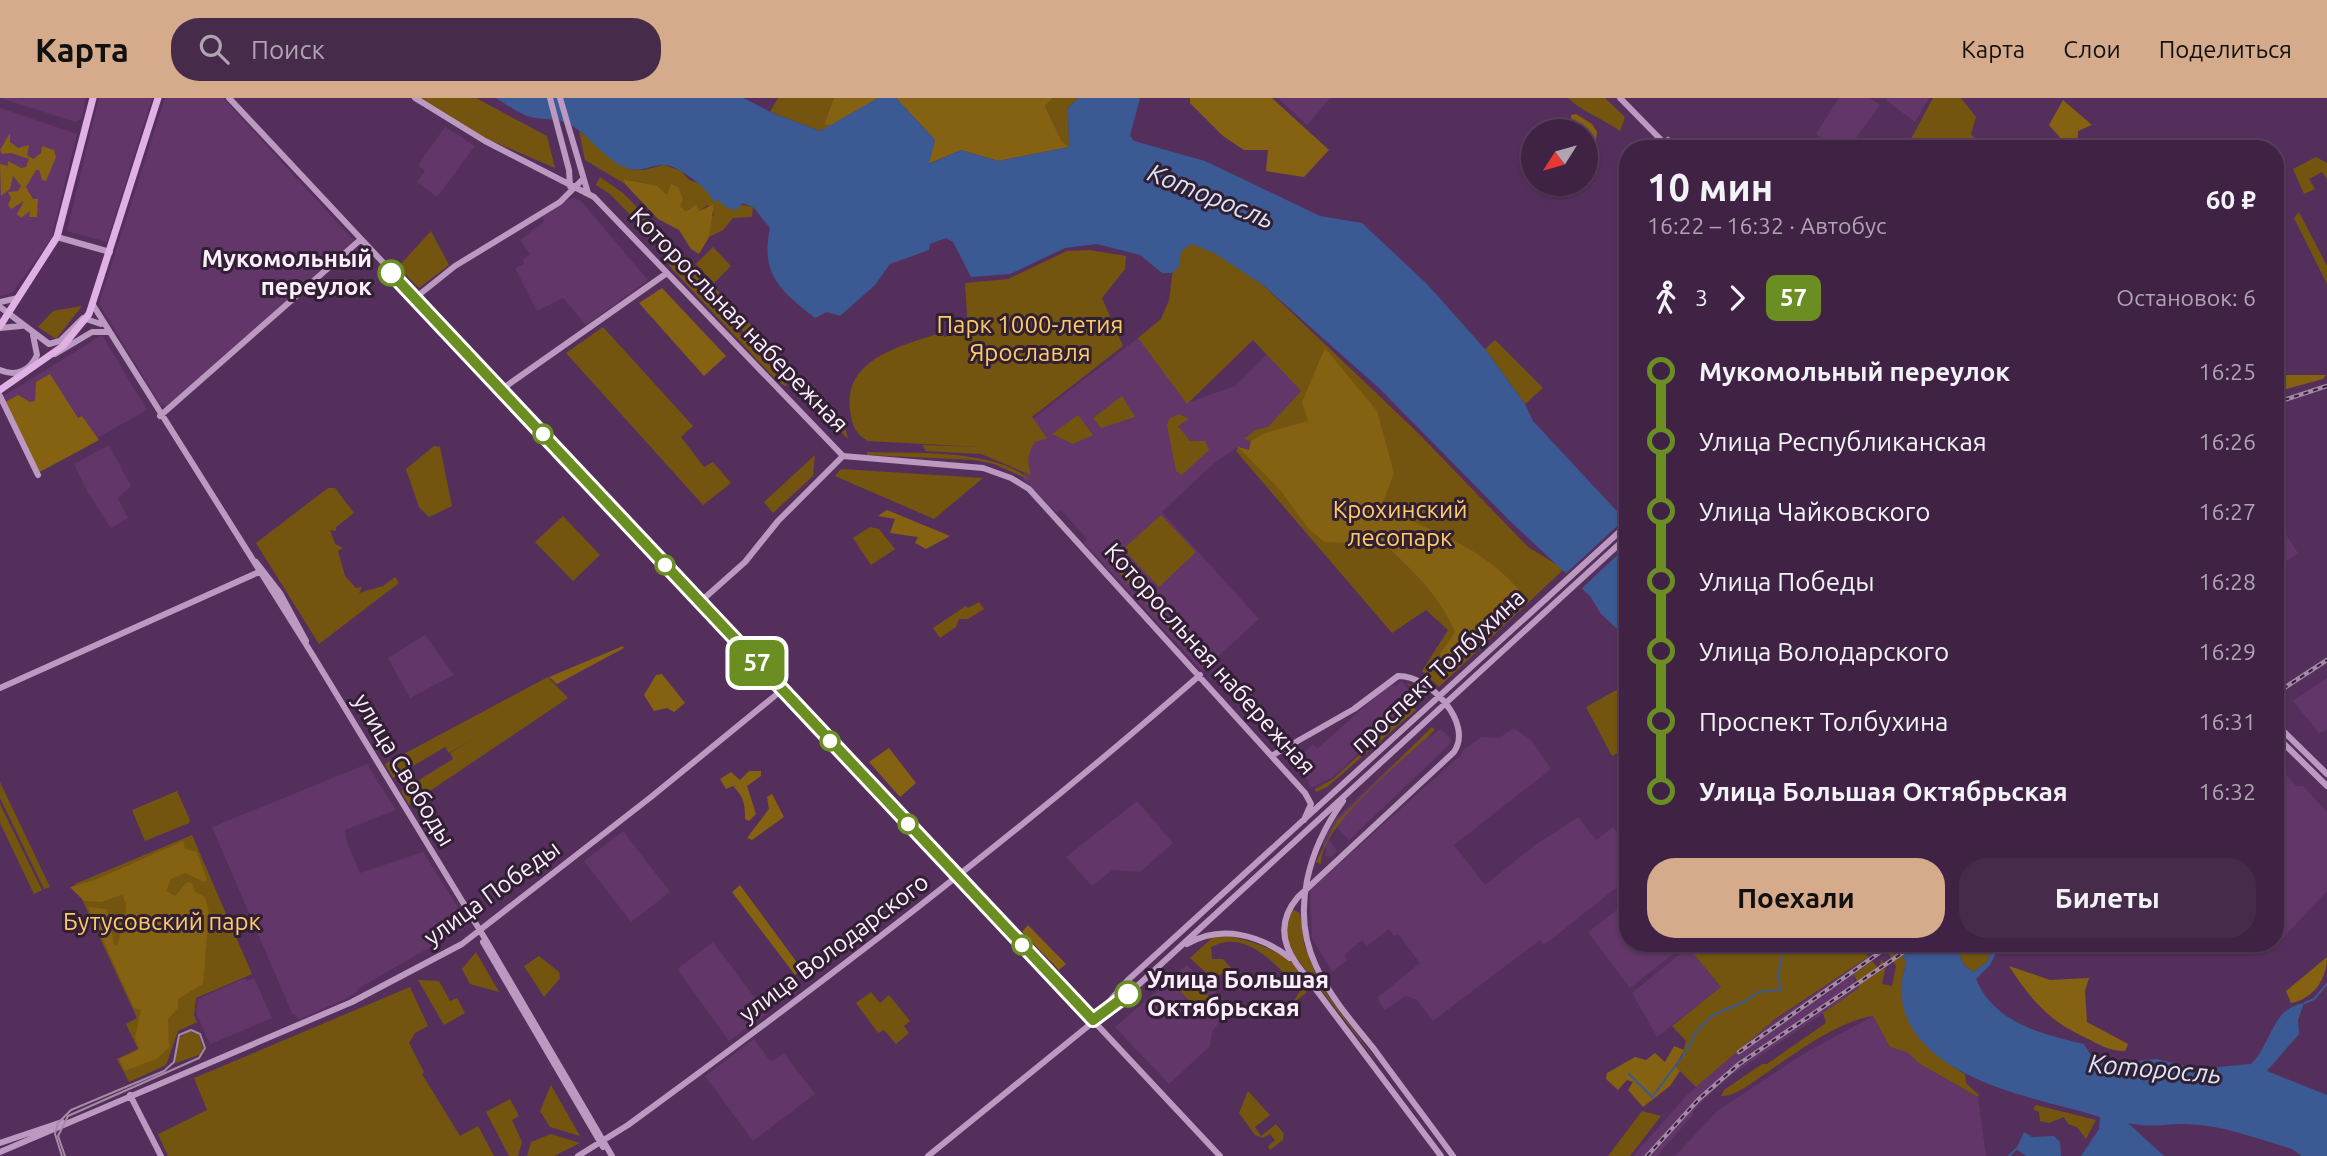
<!DOCTYPE html>
<html lang="ru">
<meta charset="utf-8">
<style>
:root{--surface:#402344;--page:#472b4b;--text:#f1f3f6;--muted:#aea4b2;--line:#59405d;--accent:#d6ab8b}
body{margin:0;font-family:Ubuntu,sans-serif;background:var(--page);color:var(--text);height:100vh;display:flex;flex-direction:column;font-size:26px;white-space:nowrap}
*{box-sizing:border-box;margin:0}
p{font-size:23px;color:var(--muted)}
.icon{flex:none;width:38px;height:38px;fill:none;stroke:currentColor;stroke-width:2;stroke-linecap:round;stroke-linejoin:round}
.map{position:relative;flex:1;overflow:hidden}
.panel{position:absolute;left:1619px;top:42px;width:665px;height:812px;display:flex;flex-direction:column;background:var(--surface);border-radius:28px;box-shadow:0 2px 5px #0004,0 0 0 2px var(--line)}
.panel>*{flex:none}
.badge{padding:0 14px;border-radius:10px;font-size:24px;line-height:46px}
.needle{width:46px;rotate:233deg}
.buttons{position:absolute;left:1521px;top:21px;display:grid;gap:14px}
.buttons a{display:grid;place-items:center;width:77px;height:77px;border-radius:50%;background:var(--surface);box-shadow:0 2px 5px #0004,0 0 0 2px var(--line);font-size:35px}
.map>.badge{position:absolute;translate:-50% -50%;box-shadow:0 0 0 4px #fff}
.legs{display:flex;align-items:center;gap:10px;height:77px;padding:0 28px;font-size:23px}
.legs p{margin-inline-start:auto}
.summary{display:flex;align-items:center;justify-content:space-between;height:119px;padding:0 28px}
h1{font-size:38px;font-weight:600;line-height:52px}
.cta{display:flex;gap:14px;margin-top:auto;padding:14px 28px}
.cta a{flex:1;height:80px;border-radius:28px;background:var(--accent);color:#111;font-size:28px;font-weight:600;line-height:80px;text-align:center}
.cta a+a{background:var(--page);color:var(--text)}
ul{padding:0 28px;list-style:none}
li{display:flex;align-items:center;gap:24px;height:70px;font-size:26px}
li i{display:grid;place-items:center;width:10px;height:100%;margin:0 9px;background:currentColor}
li i::after{content:'';width:18px;height:18px;margin:-9px;border:5px solid;border-radius:50%;background:var(--surface)}
li p{margin-inline-start:auto}
li:first-child i{background:linear-gradient(#0000 50%,currentColor 0)}
li:last-child i{background:linear-gradient(currentColor 50%,#0000 0)}
header{display:flex;align-items:center;gap:42px;box-sizing:border-box;height:98px;padding:0 35px;background:var(--accent);color:#111}
header strong{font-size:33px}
nav{display:flex;gap:38px;margin-inline-start:auto;font-size:24px}
.search{width:490px;height:63px;background:var(--page);display:flex;align-items:center;gap:18px;box-sizing:border-box;padding:0 24px;border-radius:28px;color:var(--muted);font-size:26px}
.map>svg:first-child{display:block}
.built{fill:#623668}
.green{fill:#735510}
.forest{fill:#856211}
.water{fill:#3b5993}
.pier{fill:#552f5b}
.lines{fill:none;stroke-linecap:round;stroke-linejoin:round}
.stream{stroke:#3b5993;stroke-width:2}
.secondary{stroke:#bc99c1;stroke-width:6}
.primary{stroke:#dfb1e4;stroke-width:7}
.tram{stroke:#a58aa8;stroke-width:2}
.rail-casing{stroke:#a58aa8;stroke-width:4.5}
.rail{stroke:#311f33;stroke-width:2;stroke-dasharray:5;stroke-linecap:butt}
.line-1-casing{stroke:#fff;stroke-width:16}
.line-1{stroke:#6b8e23;stroke-width:10}
.stop-1-dot{fill:#fff;stroke:#6b8e23;stroke-width:3.5}
.labels{text-anchor:middle;stroke-width:6;stroke-linejoin:round;paint-order:stroke}
.stop-label{font-size:24px;font-weight:bold;fill:#fdeefe;stroke:#311f33;text-anchor:end}
.street-label{font-size:24px;fill:#fdeefe;stroke:#311f33}
.park-label{font-size:24px;fill:#fdcb66;stroke:#311f33}
.water-label{font-size:26px;font-style:italic;fill:#dae4f5;stroke:#311f33}
</style>
<header>
<strong>Карта</strong>
<div class="search"><svg class="icon" aria-label="search" viewBox="0 0 24 24"><circle cx="10" cy="10" r="6"/><path d="M15 15l6 6"/></svg>Поиск</div>
<nav><a>Карта</a><a>Слои</a><a>Поделиться</a></nav>
</header>
<div class="map">
<svg width="2327" height="1058" viewBox="0 0 2327 1058">
<rect width="100%" height="100%" fill="#552f5b"/>
<path class="built" d="M0,0H86L81,21L76,24Z
M99,0H152L107,144L67,133Z
M165,0H223L354,143L166,309L160,306L99,206Z
M1278,0H1330L1307,27Z
M1839,0H1870L1880,7L1848,51H1835L1816,36Z
M1887,0H1929L1915,24L1887,3Z
M0,10L77,36L51,141L12,195L0,198Z
M445,29L475,48L437,99L417,84L425,73L418,67Z
M571,100L580,102L648,182L586,227L563,200L537,213L515,170L524,166L523,162L530,156L520,142L545,123L542,119Z
M102,237L147,312L45,369L37,367L4,298Z
M1138,240L1187,305L1235,288L1267,256L1301,293L1268,329L1255,332L1245,341L1251,343L1249,352L1238,349L1214,365L1162,414L1259,521L1202,573L1084,445L1087,441L1061,412L1057,415L1023,381L1030,323Z
M109,347L131,388L118,400L128,420L111,430L88,395L74,366Z
M2275,420L2298,455L2275,471Z
M425,537L454,577L410,600L388,560Z
M2327,580V632L2319,635L2293,603Z
M1401,583L1414,597L1400,610L1403,614L1333,679L1311,690L1307,681L1299,677L1295,663L1313,646L1317,651L1391,585L1395,589Z
M1514,630L1532,643L1551,671L1454,747L1485,787L1535,747L1578,719L1596,742L1613,729L1627,748V783L1626,782L1544,847L1540,842L1433,923L1417,902L1406,898L1384,912L1377,900L1420,865L1398,836L1394,838L1389,831L1367,848L1362,842L1344,857L1347,862L1332,874L1312,840L1310,792L1463,655L1462,653L1481,639L1499,640Z
M1441,631L1451,641L1449,647L1349,742L1336,729L1328,740L1337,753L1331,759L1325,758L1327,751L1320,744L1332,724L1426,635L1430,639Z
M2275,665L2296,688H2303L2327,714V793L2283,840L2275,831Z
M367,666L396,712L345,732L346,742L360,775L423,754L469,827L359,890L357,894L343,902L300,921L292,915L212,729Z
M1137,703L1173,745L1140,774L1112,772L1092,788L1066,759Z
M623,733L670,794L631,824L584,763Z
M1627,804L1628,845H1695L1686,853L1689,857L1693,855L1721,889L1657,939L1632,895L1685,852L1682,849L1630,890L1588,834Z
M713,844L767,916L729,943L677,871Z
M1869,858L1872,863L1853,880L1859,891L1726,981L1693,1013V1017L1657,1058H1633L1687,997L1761,932Z
M1187,867L1230,908L1212,934L1210,948L1169,986L1115,929Z
M245,880L247,883L254,880L272,920L210,946L196,915L198,901Z
M1873,918L1890,949L1907,954L1920,966L1978,999L1986,1058H1675L1717,1013L1805,955Z
M754,941L771,964L784,955L815,996L753,1043L705,978Z"/>
<path class="green" d="M418,0H476L547,38L555,70L483,39Z
M778,0H834L824,26L830,28L820,33L770,14Z
M1053,0H1078L1068,10L1069,49L1061,42L1045,8Z
M1568,0H1605L1625,19L1620,33C1603,21 1583,14 1568,0Z
M1933,0H1961L1976,19L1971,36L1984,51H1924L1911,41Z
M579,33L629,71L643,72L664,67L681,73L689,82L698,85L718,102L753,109L752,119L733,120L723,132L709,139V124L714,116L708,107L699,113L690,110L686,113L656,88L625,81V86L585,62Z
M2316,59L2327,65V81L2322,74L2309,81L2315,91L2304,96L2293,71Z
M600,79L623,95L677,150L670,158L610,96L596,87Z
M2299,114L2327,168V186L2294,120Z
M431,133L449,167L419,190L398,169Z
M1189,143L1231,163L1263,187L1418,335L1528,449L1564,471L1439,589L1422,573L1448,532L1426,512L1392,535L1236,353L1238,349L1249,352L1251,343L1244,341L1255,332L1268,329L1301,293L1253,242L1187,306L1138,240L1161,221L1169,202L1175,155Z
M713,149L731,168L714,185L696,166Z
M678,152L772,249L765,256L672,160Z
M1089,152L1126,158L1125,171L1102,200L1123,248L1032,319L1047,340L1035,344C1027,357 1027,363 1031,377L981,356L926,353L922,347L981,349L868,343C855,336 852,327 850,312C844,260 902,248 940,235L945,239L968,230L965,185L1008,181L1067,153Z
M667,159L788,286L785,288L777,283L672,171L665,161Z
M82,208L56,241L38,229L53,213Z
M603,229L693,328L681,339L704,369L713,364L731,385L703,407L566,255Z
M1495,242L1543,290L1525,306L1485,251Z
M774,252L844,325L848,341L767,258Z
M1122,298L1135,319L1101,330L1093,320Z
M1179,316L1189,321L1178,328L1190,343H1205L1209,352L1182,377L1176,373L1167,327L1169,321Z
M1078,317L1093,337L1073,346L1052,336Z
M434,348L440,349L452,408L429,419L419,409L406,371Z
M867,354C913,356 995,350 1030,382L994,366L974,362L867,357Z
M815,357L813,378L773,415L764,404Z
M841,371L983,380L934,421L835,378Z
M328,390H335L354,415L336,429V433L330,432L335,446L343,450L338,453L345,478L356,490L362,489L359,495L383,488L395,479L399,485L319,546L256,445Z
M1161,417L1196,454L1159,489L1123,451Z
M563,418L600,457L573,483L535,444Z
M870,429L879,431L895,451L871,467L853,440Z
M1115,456L1153,494L1146,501L1191,550L1198,545L1212,560L1204,569L1108,463Z
M979,504L984,511L968,521H959L956,529L940,540L933,530L966,508L968,510Z
M548,579L568,600L409,707L401,693L453,661L450,655L480,637L449,655L445,649L393,680L385,666Z
M1406,584L1426,597L1412,607L1416,612L1327,689L1316,694L1315,691L1333,681L1407,613L1406,609L1418,597Z
M1627,586V649L1612,658L1586,609Z
M1432,629L1435,632C1406,660 1320,727 1321,766L1316,764L1336,724Z
M0,684L50,789L44,791L0,700Z
M177,693L190,722L189,725L145,743L132,712Z
M0,706L42,792L34,796L0,725Z
M192,737L252,876L196,900L194,917L197,924L178,933L166,967L129,984L117,961L138,951L126,926L137,920L75,786Z
M1291,811L1300,815L1304,846L1319,885L1380,968L1295,858C1286,841 1284,829 1291,811Z
M1226,838C1250,841 1312,861 1306,895L1292,906L1300,893C1279,870 1247,829 1211,849L1212,861H1223L1231,870L1213,881L1190,860L1213,839Z
M1702,845H1795L1788,850L1806,845H1863L1868,859L1775,921L1696,989L1675,968L1682,957L1686,943L1672,928L1721,889L1693,855Z
M1882,845H1893L1905,862C1906,873 1900,884 1901,895C1906,933 1935,959 1965,976L1966,985L1979,997L1978,999L1920,966L1907,954L1890,949L1873,918C1839,923 1795,955 1768,974C1755,982 1736,999 1721,998L1724,992L1762,966H1767L1826,925L1823,915L1859,890L1854,876L1872,863L1878,870L1882,861L1885,872L1882,886L1892,888L1896,868Z
M1954,845H2001L1992,852L1987,864L1973,874L1964,867Z
M476,854L499,894L470,886L462,871Z
M539,858L559,874L560,880L544,899L524,868Z
M1184,879L1192,881L1217,906L1216,917L1205,919L1179,892L1178,885Z
M418,882L439,883L450,903L457,900L465,915L444,927Z
M410,889L428,928L415,935L409,945L424,974L422,976L460,1038L478,1028L494,1058H168L158,1036L207,1012L194,980Z
M871,894L880,905L889,897L910,923L904,928L909,935L896,946L884,932L878,935L856,905Z
M189,933L199,937L203,951L199,957L173,966L178,941Z
M551,987L580,1038L550,1029L540,1013Z
M1248,993L1270,1017L1255,1029L1261,1038L1276,1026L1284,1036L1283,1042L1270,1052L1268,1048L1275,1042L1270,1036L1263,1040L1255,1037L1239,1015Z
M510,1001L519,1018L512,1022L522,1044L518,1058H509L486,1014Z
M2036,1007L2096,1022L2086,1041L2077,1029L2068,1026L2064,1019L2049,1025L2040,1023L2039,1014L2033,1011Z
M1642,1013L1661,1018L1630,1058H1608Z
M551,1036L580,1045L554,1058H527L531,1044Z"/>
<path class="forest" d="M834,0H878L830,28L824,26Z
M896,0H1053L1045,8L1061,42L1069,49L998,63L961,52L928,66L935,42Z
M1190,0H1272L1329,52L1304,79L1266,73L1268,52H1244L1223,38L1190,5Z
M2063,2L2092,27L2078,33L2077,51H2070L2049,27Z
M1576,16L1592,26L1597,34L1595,50L1586,57V33H1544L1553,26L1572,30L1571,17Z
M10,35V44L18,50L29,47L27,57L33,61L41,55L42,48L54,52L56,59L46,83L42,82L39,72H36L26,89L33,101H38L37,119H29L30,113L21,120L17,116L24,103L11,111L8,107L11,100L8,94L18,93L21,88L13,78L10,91L1,98L0,66L8,68V63L21,70L26,69L29,61L11,55L2,56L0,52Z
M624,81L657,88L667,97L671,86L678,89L683,101L680,108L686,113L696,107L699,113L714,106L709,139L699,156L691,151L679,132L658,121L625,86Z
M662,190L726,258L704,278L639,205Z
M1325,250L1377,313L1394,375L1381,409C1432,433 1488,451 1523,497L1450,570L1439,571L1440,556L1455,534C1440,497 1412,473 1385,446L1324,444L1308,430L1281,393L1238,349L1249,352L1251,343L1265,335L1308,323L1302,304Z
M50,276L78,320L82,318L99,342L38,375L4,305L18,297L30,304L35,303L36,284Z
M2275,277H2326L2323,281L2275,294Z
M887,412L950,438L926,451L915,445L918,439L890,435L895,421L878,418Z
M623,548L624,550L557,586L549,579Z
M662,576L685,605L674,614L667,610L654,613L644,597L656,577Z
M889,650L916,685L900,699L869,664Z
M749,673H761V678L747,688L756,716L749,723L745,721C745,706 744,699 733,688L726,691L720,681L731,674L740,682Z
M772,696L784,719L752,742L747,740L769,711L767,699Z
M183,743L185,751L197,754L207,782L204,784L185,775L171,781L166,793L175,798L187,784L192,785L195,794L205,799L209,815L203,886L178,901V910L168,921L169,949L158,960L125,973L119,961L139,951L135,939L141,912L134,910L88,809L107,811L114,846L117,848L125,821L126,805L122,797L101,804L84,803L70,789L95,782Z
M740,787L801,870L795,877L732,794Z
M1028,827L1066,866L1059,872L1022,834Z
M2327,859C2327,880 2314,901 2291,905L2286,893Z
M2009,868L2050,882L2089,880L2085,893L2087,924L2128,946L2125,953C2108,953 2099,946 2084,939C2048,922 2031,902 2009,868Z
M1674,948L1684,952L1675,968L1680,973L1670,988L1643,1009L1628,992L1633,984L1627,982L1618,992L1606,981L1607,975L1635,959L1646,962L1655,955L1665,964Z"/>
<path class="water" d="M496,0H744L770,14L820,33L878,0H896L935,42L929,66L961,52L998,63L1069,49L1068,10L1078,0H1140L1130,38L1134,43L1205,63L1320,118L1362,125L1427,186L1485,251L1525,306L1533,323L1627,424V540L1601,516L1590,498L1509,422L1379,290L1263,187L1214,155L1192,146L1181,153L1179,169L1172,175H1162L1140,157L1097,146L1065,150L1010,176L971,179L953,144L946,140L930,146L929,152L890,166L875,187L840,218L827,214L815,220C781,193 760,177 770,130L753,109L742,105L737,112L727,110L718,102L714,104C709,91 679,68 665,67C652,66 641,75 627,70C606,63 591,39 571,27C557,20 550,22 535,20C522,18 507,7 496,0Z
M1893,845H1954L1964,867L1973,874L1987,864L1992,852L2001,845L1990,867L1976,881C1995,926 2042,936 2084,946L2090,956L2115,965L2157,961L2197,971L2251,966C2271,948 2271,910 2304,905L2298,922L2299,936L2267,973L2327,997V1058H2302L2292,1051C2258,1041 2222,1027 2187,1026C2162,1026 2154,1030 2128,1025L2164,1058H2081L2099,1031L2100,1019C2035,999 1907,981 1901,894C1900,883 1906,873 1905,862Z
M2024,1034L2032,1039L2054,1038L2060,1044L2061,1058H2026L2016,1051Z"/>
<path class="pier" d="M1627,419V448L1579,493L1563,478Z"/>
<g class="lines">
<path class="stream" d="M2305,905L2314,901L2327,886
M1629,976L1652,999L1688,951L1695,935L1713,917L1746,903L1758,894L1781,892L1778,878L1782,858
M2009,1058L2016,1051"/>
<path class="secondary" d="M229,0L1220,1058
M415,0L485,43L594,99L843,358L983,370L1011,380L1029,391L1305,695L1311,706L1304,722
M550,0L569,72L570,88
M560,0L588,95
M1620,0L1670,51
M1668,42L1677,51
M57,139L110,154
M415,200L455,168L560,104L582,82
M0,204L18,200
M93,207L312,556L487,844L612,1058
M0,209L49,246L60,243L83,220L101,226
M0,230L21,228
M55,256L92,234H107
M0,272C16,279 30,273 37,257L33,237
M502,291L667,175
M0,298L38,377
M160,318L360,142
M256,464L280,495L306,543
M700,504L745,464L778,423L843,358
M0,590L259,474
M2275,625L2327,676
M2275,637L2327,688
M1273,657L1354,611L1398,578C1429,577 1474,625 1454,654L1298,799C1280,820 1280,842 1296,865L1441,1058
M1343,703C1309,750 1290,813 1316,868C1330,899 1353,925 1374,951C1400,987 1427,1022 1453,1058
M483,844L603,1049
M1187,846C1221,826 1260,837 1290,860
M1094,921L1128,882L1628,426
M130,997L161,1058
M0,1045L62,1024
M0,1054L352,904L462,846L651,699L782,592
M578,1058L628,1027C824,884 1017,737 1200,577
M928,1058L1135,890L1628,438"/>
<path class="primary" d="M0,228L57,139L93,0
M0,292L63,248L89,216L158,0"/>
<path class="tram" d="M62,1058L55,1036L58,1025L71,1012L164,973L174,964L179,937L191,932L200,936L205,950L199,960L68,1018L58,1038L65,1058"/>
<g class="rail-casing">
<path id="rail" d="M2275,305L2327,288
M2275,596L2327,562
M1739,954L1893,845
M1647,1058L1699,1001L1739,966L1917,845"/>
</g>
<use href="#rail" class="rail"/>
</g>
<g class="lines">
<g class="line-1-casing">
<path id="line-1" d="M391,175L1093,922L1128,896"/>
</g>
<use href="#line-1" class="line-1"/>
</g>
<g class="stop-1-dot">
<circle cx="391" cy="175" r="12"/>
<circle cx="543" cy="336" r="9"/>
<circle cx="665" cy="467" r="9"/>
<circle cx="830" cy="643" r="9"/>
<circle cx="908" cy="726" r="9"/>
<circle cx="1022" cy="847" r="9"/>
<circle cx="1128" cy="896" r="12"/>
</g>
<g class="labels">
<g class="stop-label">
<text x="372" y="169">Мукомольный<tspan x="372" dy="28">переулок</tspan></text>
<text x="1147" y="890" text-anchor="start">Улица Большая<tspan x="1147" dy="28">Октябрьская</tspan></text>
</g>
<g class="street-label">
<text transform="translate(739 222) rotate(46)" y="8">Которосльная набережная</text>
<text transform="translate(1210 561) rotate(48)" y="8">Которосльная набережная</text>
<text transform="translate(1438 573) rotate(-43)" y="8">проспект Толбухина</text>
<text transform="translate(404 672) rotate(59)" y="8">улица Свободы</text>
<text transform="translate(492 795) rotate(-36)" y="8">улица Победы</text>
<text transform="translate(834 850) rotate(-37)" y="8">улица Володарского</text>
</g>
<g class="park-label">
<text x="1030" y="235">Парк 1000-летия<tspan x="1030" dy="28">Ярославля</tspan></text>
<text x="1400" y="420">Крохинский<tspan x="1400" dy="28">лесопарк</tspan></text>
<text x="162" y="832">Бутусовский парк</text>
</g>
<g class="water-label">
<text transform="translate(1211 98) rotate(22)" y="9">Которосль</text>
<text transform="translate(2155 971) rotate(5)" y="9">Которосль</text>
</g>
</g>
</svg>
<div class="buttons">
<a><svg class="needle" viewBox="-14 -14 28 28"><path d="M0-13l5 13h-10z" fill="#e53935"/><path d="M0 13l5-13h-10z" fill="#aea4b2"/></svg></a>
</div>
<b class="badge" style="left:757px;top:565px;background:#6b8e23;color:#fff">57</b>
<section class="panel">
<div class="summary"><div><h1>10 мин</h1><p>16:22 – 16:32 · Автобус</p></div><b>60 ₽</b></div>
<div class="legs"><svg class="icon" aria-label="walk" viewBox="0 0 24 24"><circle cx="13" cy="4" r="2"/><path d="M13 8l-2 6 4 7M11 14l-3 7M7 12l3-4h3l4 4"/></svg>3<svg class="icon" aria-label="forward" viewBox="0 0 24 24"><path d="M9 5l7 7-7 7"/></svg><b class="badge" style="background:#6b8e23;color:#fff">57</b><p>Остановок: 6</p></div>
<ul>
<li><i style="color:#6b8e23"></i><b>Мукомольный переулок</b><p>16:25</p></li>
<li><i style="color:#6b8e23"></i><span>Улица Республиканская</span><p>16:26</p></li>
<li><i style="color:#6b8e23"></i><span>Улица Чайковского</span><p>16:27</p></li>
<li><i style="color:#6b8e23"></i><span>Улица Победы</span><p>16:28</p></li>
<li><i style="color:#6b8e23"></i><span>Улица Володарского</span><p>16:29</p></li>
<li><i style="color:#6b8e23"></i><span>Проспект Толбухина</span><p>16:31</p></li>
<li><i style="color:#6b8e23"></i><b>Улица Большая Октябрьская</b><p>16:32</p></li>
</ul>
<div class="cta"><a>Поехали</a><a>Билеты</a></div>
</section>
</div>
